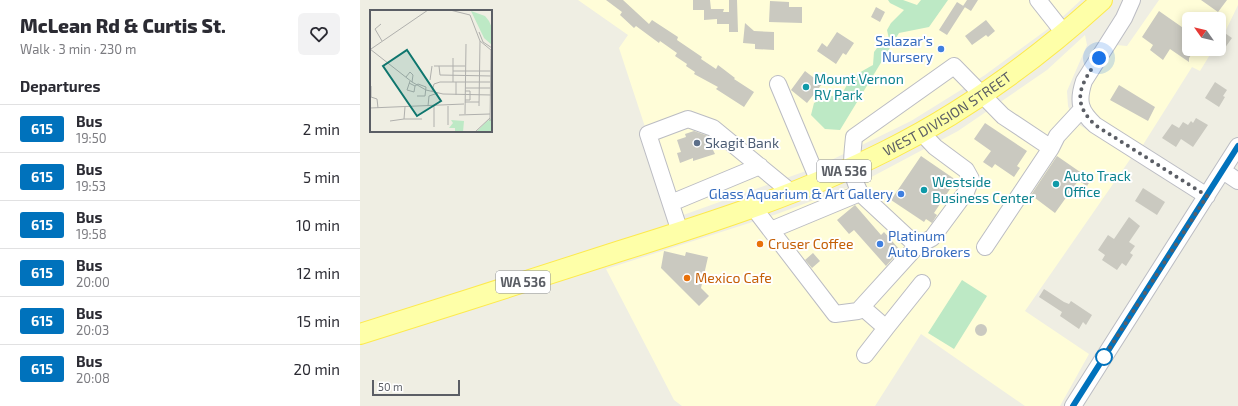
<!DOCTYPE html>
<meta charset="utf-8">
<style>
:root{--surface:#fff;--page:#f2f2f3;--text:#2b2b33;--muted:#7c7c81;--line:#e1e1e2}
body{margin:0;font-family:"Exo 2",sans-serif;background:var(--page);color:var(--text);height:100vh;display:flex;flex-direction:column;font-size:15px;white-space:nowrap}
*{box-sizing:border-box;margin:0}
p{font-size:13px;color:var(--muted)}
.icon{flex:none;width:22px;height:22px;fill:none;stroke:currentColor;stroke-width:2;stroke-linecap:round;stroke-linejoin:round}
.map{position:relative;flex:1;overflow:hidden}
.panel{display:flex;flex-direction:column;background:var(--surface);width:360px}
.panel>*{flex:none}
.badge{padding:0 8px;border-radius:3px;font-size:14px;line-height:26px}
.needle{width:26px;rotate:304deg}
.controls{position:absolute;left:822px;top:12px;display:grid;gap:8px}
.controls a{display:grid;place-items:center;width:44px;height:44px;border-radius:6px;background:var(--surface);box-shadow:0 2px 10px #0003;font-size:20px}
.scale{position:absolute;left:12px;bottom:10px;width:88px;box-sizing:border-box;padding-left:4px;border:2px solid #5b5e65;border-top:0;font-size:11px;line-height:14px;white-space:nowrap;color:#5b5e65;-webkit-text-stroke:3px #fff;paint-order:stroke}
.you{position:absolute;width:20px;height:20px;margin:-10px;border:3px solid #fff;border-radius:50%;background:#1a73e8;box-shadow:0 0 0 6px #1a73e833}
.map>.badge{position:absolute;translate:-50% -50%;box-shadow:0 0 0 2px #fff}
h2{padding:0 20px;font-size:15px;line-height:36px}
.round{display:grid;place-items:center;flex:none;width:42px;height:42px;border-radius:6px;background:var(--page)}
.headline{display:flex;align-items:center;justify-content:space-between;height:68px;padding:0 20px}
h1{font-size:19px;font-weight:800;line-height:30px}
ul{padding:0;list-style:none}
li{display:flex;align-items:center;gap:12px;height:48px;padding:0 20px;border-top:1px solid var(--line)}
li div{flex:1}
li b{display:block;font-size:15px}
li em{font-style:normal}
li .badge{min-width:44px;font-weight:700;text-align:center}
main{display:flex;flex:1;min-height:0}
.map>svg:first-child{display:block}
.commercial{fill:#fffdd8}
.green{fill:#bde9c5}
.building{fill:#cac9c0}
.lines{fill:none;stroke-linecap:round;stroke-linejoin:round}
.minor-casing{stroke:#bbbcc3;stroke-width:18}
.major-casing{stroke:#fdea4e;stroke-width:22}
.minor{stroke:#fff;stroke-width:16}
.major{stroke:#feffa8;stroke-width:20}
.line-casing{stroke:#fff;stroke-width:9}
.line{stroke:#0072bc;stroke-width:6}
.walk{stroke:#5b5e65;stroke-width:4;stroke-dasharray:0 7.2}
.shop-dot{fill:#3f7fe0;stroke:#fff;stroke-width:1.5}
.culture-dot{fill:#0f9aa8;stroke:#fff;stroke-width:1.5}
.service-dot{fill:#5c6f8a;stroke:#fff;stroke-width:1.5}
.food-dot{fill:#e8710a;stroke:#fff;stroke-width:1.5}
.stop-dot{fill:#fff;stroke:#0072bc;stroke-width:2}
.labels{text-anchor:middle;stroke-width:4;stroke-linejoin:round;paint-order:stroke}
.shield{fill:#fff;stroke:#8c8e93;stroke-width:1}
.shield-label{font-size:13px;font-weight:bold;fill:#5b5e65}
.shop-label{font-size:14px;fill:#366cbe;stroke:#fff;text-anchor:end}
.culture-label{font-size:14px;fill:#0d838f;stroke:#fff;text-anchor:start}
.street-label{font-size:14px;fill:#5b5e65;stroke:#fff}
.service-label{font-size:14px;fill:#4e5e75;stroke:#fff;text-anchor:start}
.food-label{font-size:14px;fill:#c56008;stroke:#fff;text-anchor:start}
.inset-road{fill:none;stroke:#b0b0ad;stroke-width:1}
.view{fill:#0f766e;fill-opacity:0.15;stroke:#0f766e;stroke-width:2}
.inset-edge{fill:none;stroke:#5b5e65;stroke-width:2}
</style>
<main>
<section class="panel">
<div class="headline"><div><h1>McLean Rd &amp; Curtis St.</h1><p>Walk · 3 min · 230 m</p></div><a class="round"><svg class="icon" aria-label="heart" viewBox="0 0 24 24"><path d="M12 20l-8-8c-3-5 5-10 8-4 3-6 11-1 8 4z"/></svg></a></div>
<h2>Departures</h2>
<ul>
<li><span class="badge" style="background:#0072bc;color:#fff">615</span><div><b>Bus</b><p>19:50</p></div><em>2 min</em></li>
<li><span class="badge" style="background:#0072bc;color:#fff">615</span><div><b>Bus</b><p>19:53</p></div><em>5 min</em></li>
<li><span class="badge" style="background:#0072bc;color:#fff">615</span><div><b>Bus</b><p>19:58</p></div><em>10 min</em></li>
<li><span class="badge" style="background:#0072bc;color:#fff">615</span><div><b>Bus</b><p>20:00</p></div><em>12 min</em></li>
<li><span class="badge" style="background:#0072bc;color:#fff">615</span><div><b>Bus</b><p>20:03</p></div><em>15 min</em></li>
<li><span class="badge" style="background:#0072bc;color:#fff">615</span><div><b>Bus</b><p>20:08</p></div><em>20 min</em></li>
</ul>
</section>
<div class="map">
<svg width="878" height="406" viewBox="0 0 878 406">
<rect width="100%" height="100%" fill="#efeee3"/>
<path class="commercial" d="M218,0H721L696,23L625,75L551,121L457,167L315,218L259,48L268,35Z
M799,0H878V5L866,30L859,26V19H829V49H847L851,53L840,71L832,67L781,148L735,117L725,101L731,82L756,45L767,46Z
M725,35L727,45L707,91L708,106L711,114L718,124L771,158L665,311L729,354L700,406H665L561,334L515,406H322L314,400L246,269L417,214L502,182L598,131L687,70Z"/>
<path class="green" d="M528,0H543L557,5L561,0H588L569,27L539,33L480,130L465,129L451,115L454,103L470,96L481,97C489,78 495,75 513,65L514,52L523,40L529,39L527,30L531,23L544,10L530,3Z
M602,280L627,296L594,349L568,333Z"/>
<path class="building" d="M246,0H263L289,24L292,20L318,37L317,40L342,57L341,59L356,69L358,65L375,78L374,79L394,92L384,107L356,89L358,87L334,74L335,72L326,66L327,64L315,56L317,53L300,41L299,43L276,26L274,28L260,15L262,12Z
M333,0H350L351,9H364L363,12H369V0H377L378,32H369V24H357V19L344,20V10H333Z
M607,0H618L611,11L603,6Z
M841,0H867L858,12Z
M410,1L429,2V7H442V23L409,22Z
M597,2L605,7L587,35L579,30Z
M516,7L525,12L520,22L511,17Z
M799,11L829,32V49H835L829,58V62L810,49L803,60L790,50L793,45L782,37Z
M626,20L635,31L628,37L626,35L612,45L605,36Z
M385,23L394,31L414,32V50L395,49V44L383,43Z
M859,29L872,38L859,56Z
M477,32L494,43L486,55L483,53L476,64L457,51L462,43L467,47Z
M445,71L462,84L447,103L431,90Z
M855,82L867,90L863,96L865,97L859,107L845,98Z
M759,85L795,107L788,121L750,100Z
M836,118L848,125L833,147L821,139L816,147L802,138L812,124L819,128L823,122L828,125L831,121L833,123Z
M625,123L667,151L657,166L660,168L654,177L635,164L632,168L623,162L631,151L614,139Z
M334,131L348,136L355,142L356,146L352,148L355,154L333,161V158L320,163L317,153L321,152L317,140L326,137L325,134Z
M561,156L596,180L574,213L577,215L572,223L566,219L564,222L531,200Z
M697,156L723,174L695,213L671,195Z
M725,173L732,178L727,186L719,181Z
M783,188L805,202L797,215L775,201Z
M495,205L521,235L524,232L540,250L526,266L494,230L489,234L477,220Z
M769,217L780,226L769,242L775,246L770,253L773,255L766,266L762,263L757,270L742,260L745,255L738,250L748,235L754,239Z
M304,251L325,256L326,252L348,257L341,288L349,296L339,306L301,268Z
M453,253L460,261L452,268L445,260Z
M684,289L704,302L709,304L711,301L732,315L726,325L723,322L719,329L700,316L702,312L679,297Z
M615 330a6 6 0 1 1 12 0a6 6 0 1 1-12 0Z"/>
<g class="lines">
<g class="minor-casing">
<path id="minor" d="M678,0L704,33
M772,0L764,18L724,81C717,102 720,111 735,125L847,196
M418,84L459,182
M691,148L697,136L722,109
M863,171L878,181
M500,193C489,171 492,159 494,137L594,66L643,116L691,148L625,247
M311,203L400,166
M393,207L475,314L498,311L557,246L500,193L411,230
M320,232L288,134L328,119L353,128L432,193
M557,246L572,238L606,192L611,179L606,170L575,147L561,132
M502,307L526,328L562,283
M505,355L526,328
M713,406L878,146"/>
</g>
<g class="major-casing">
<g id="major">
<path id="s1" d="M0,334C87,307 173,279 260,251C350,223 441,194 526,151C604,112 677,59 742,0"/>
</g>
</g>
<use href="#minor" class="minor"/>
<use href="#major" class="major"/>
</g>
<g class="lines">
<g class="line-casing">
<path id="line" d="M713,406L878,146"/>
</g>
<use href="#line" class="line"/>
<path class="walk" d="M739,58C722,83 709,100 735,125L847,196L744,357"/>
</g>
<g class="shop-dot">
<circle cx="581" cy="49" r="4"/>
<circle cx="541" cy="194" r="4"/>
<circle cx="520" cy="244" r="4"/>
</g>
<g class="culture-dot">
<circle cx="446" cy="87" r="4"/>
<circle cx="696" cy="184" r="4"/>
<circle cx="564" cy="190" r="4"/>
</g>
<circle class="service-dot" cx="337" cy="143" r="4"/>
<g class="food-dot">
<circle cx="400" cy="244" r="4"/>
<circle cx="327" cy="278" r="4"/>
</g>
<circle class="stop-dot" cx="744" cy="357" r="8"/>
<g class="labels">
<g class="shield">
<rect x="457" y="160" width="54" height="22" rx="3"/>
<rect x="136" y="271" width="54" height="22" rx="3"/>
</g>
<g class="shield-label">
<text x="484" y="176">WA 536</text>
<text x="163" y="287">WA 536</text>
</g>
<g class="shop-label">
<text x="573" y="46">Salazar's<tspan x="573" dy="16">Nursery</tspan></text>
<text x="533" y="199">Glass Aquarium &amp; Art Gallery</text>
<text x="528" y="241" text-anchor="start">Platinum<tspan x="528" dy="16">Auto Brokers</tspan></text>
</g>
<g class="culture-label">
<text x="454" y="84">Mount Vernon<tspan x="454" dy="16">RV Park</tspan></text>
<text x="704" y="181">Auto Track<tspan x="704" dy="16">Office</tspan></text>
<text x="572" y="187">Westside<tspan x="572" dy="16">Business Center</tspan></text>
</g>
<g class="street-label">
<text dy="5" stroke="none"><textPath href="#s1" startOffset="629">WEST DIVISION STREET</textPath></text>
</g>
<g class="service-label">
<text x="345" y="148">Skagit Bank</text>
</g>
<g class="food-label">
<text x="408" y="249">Cruser Coffee</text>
<text x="335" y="283">Mexico Cafe</text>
</g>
</g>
<g transform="translate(10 10)">
<rect width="122" height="122" fill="#efeee3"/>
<path d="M101,1L115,6L119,11L122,18V35L114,28ZM122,108V122H106L116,112ZM81,110L94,111L93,122H85V118H79L83,113Z" fill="#bde9c5"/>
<path class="inset-road" d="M80,0L100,5L110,31L121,40L120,111M11,14L5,19L12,31M109,22L113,32L122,38M0,39L42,72L56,80L73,84L122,85M1,39L58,0M83,48V72M64,56H95M69,56L70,65L122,66M83,61H122M36,67L40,62L43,65L42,72M60,70L62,56M39,73L45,76L44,82L37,80L40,71M1,76V87L7,89L8,98M45,76L48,74L56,77L55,86H47M95,78H122M62,81L64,74L70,72H122M86,85V72M95,90H100V81H95M95,92H109M58,96L59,86L68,83M78,96V115M109,96L110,31M0,98L94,94M95,104L96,34M89,105L120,104M34,109H52M20,111L34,109L35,97M64,117V96M105,122L120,108"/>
<path class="view" d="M37,40L71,91L47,106L13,56Z"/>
<rect width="122" height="122" class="inset-edge"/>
</g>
</svg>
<div class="controls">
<a><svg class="needle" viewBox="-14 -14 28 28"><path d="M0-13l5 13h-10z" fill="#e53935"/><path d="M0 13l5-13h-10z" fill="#7c7c81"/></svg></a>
</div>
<div class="scale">50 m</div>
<div class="you" style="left:739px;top:58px"></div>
</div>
</main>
